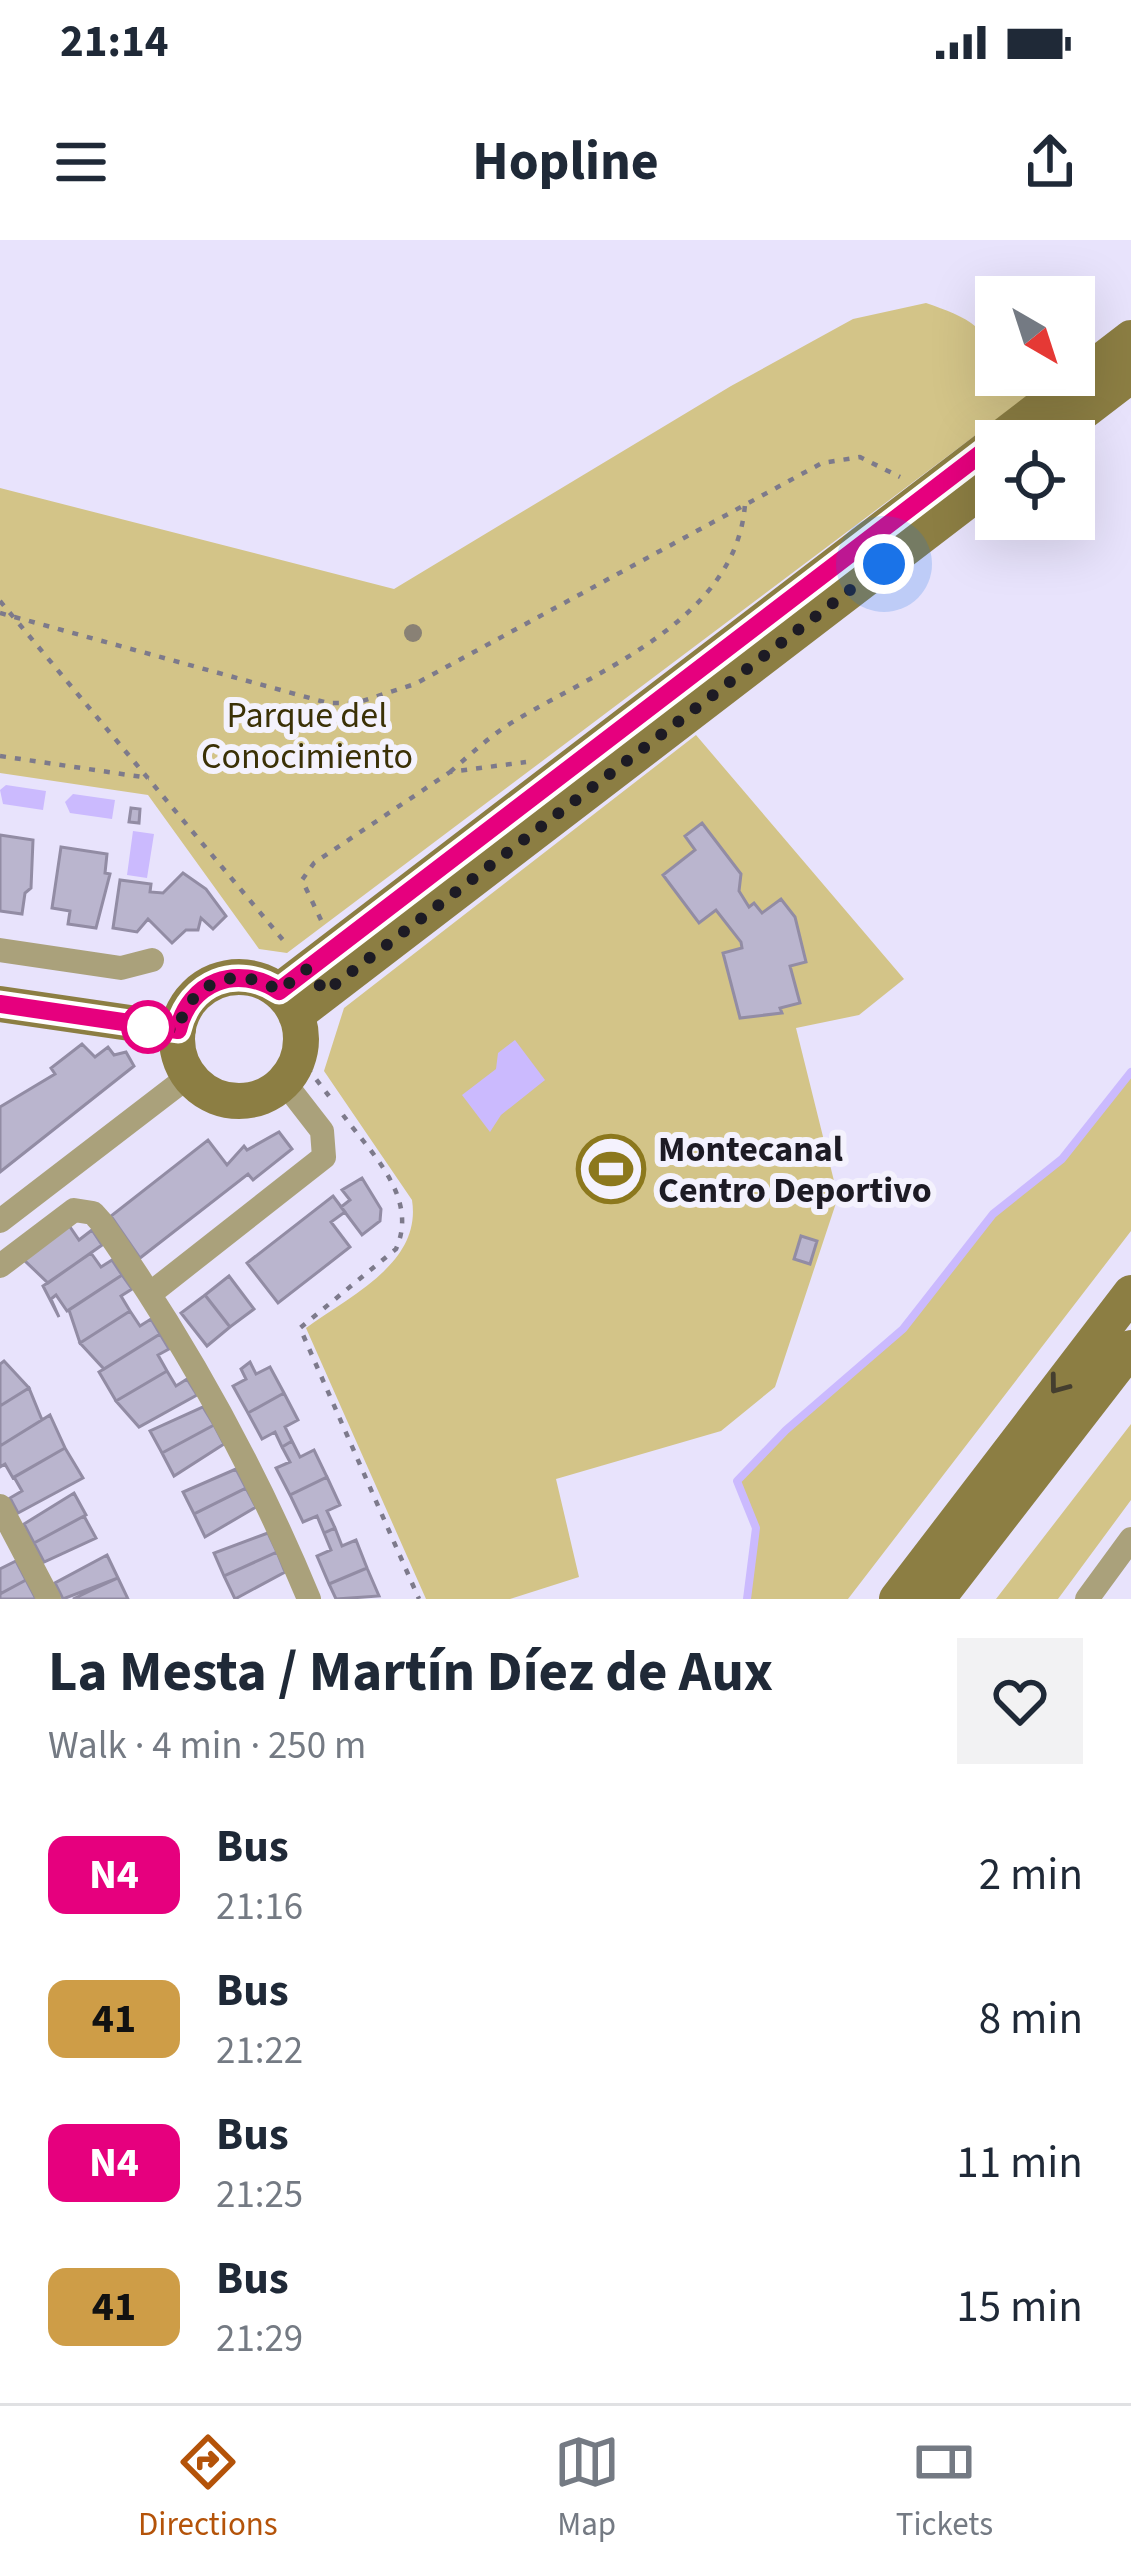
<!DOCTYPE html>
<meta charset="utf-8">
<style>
:root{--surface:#fff;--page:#f2f2f3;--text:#1f2937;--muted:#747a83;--line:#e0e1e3;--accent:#b45309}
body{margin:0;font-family:"Source Sans 3",sans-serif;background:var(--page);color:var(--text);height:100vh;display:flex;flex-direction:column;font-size:45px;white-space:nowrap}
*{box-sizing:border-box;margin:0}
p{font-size:39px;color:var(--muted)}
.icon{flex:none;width:66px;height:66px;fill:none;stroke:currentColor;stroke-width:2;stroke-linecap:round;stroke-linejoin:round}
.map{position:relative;height:1359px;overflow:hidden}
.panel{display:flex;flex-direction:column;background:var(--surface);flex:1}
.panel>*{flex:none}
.badge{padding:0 24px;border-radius:18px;font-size:42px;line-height:78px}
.needle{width:78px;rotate:141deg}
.tools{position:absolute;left:975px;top:36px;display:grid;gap:24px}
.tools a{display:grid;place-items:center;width:120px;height:120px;border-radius:0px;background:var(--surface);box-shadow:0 12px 48px #0002;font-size:60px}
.you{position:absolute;width:60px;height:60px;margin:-30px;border:9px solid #fff;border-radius:50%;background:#1a73e8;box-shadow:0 0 0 18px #1a73e833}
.map>.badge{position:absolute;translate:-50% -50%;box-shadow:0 0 0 6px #fff}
.round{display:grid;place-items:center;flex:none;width:126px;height:126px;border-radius:0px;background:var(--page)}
.overview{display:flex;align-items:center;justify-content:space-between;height:204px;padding:0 48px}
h1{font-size:57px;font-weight:700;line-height:90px}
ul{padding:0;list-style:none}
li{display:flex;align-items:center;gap:36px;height:144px;padding:0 48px}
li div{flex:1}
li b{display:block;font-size:45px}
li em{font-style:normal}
li .badge{min-width:132px;font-weight:700;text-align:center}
.status{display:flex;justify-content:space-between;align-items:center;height:84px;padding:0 60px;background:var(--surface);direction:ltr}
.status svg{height:33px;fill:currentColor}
header{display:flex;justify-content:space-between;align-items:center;height:156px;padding:0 48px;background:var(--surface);font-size:54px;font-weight:700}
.menu{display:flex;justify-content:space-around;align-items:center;height:168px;border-top:3px solid var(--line);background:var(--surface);font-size:33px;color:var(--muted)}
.menu a{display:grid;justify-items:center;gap:6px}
.menu .active{color:var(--accent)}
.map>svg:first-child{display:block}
.green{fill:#d3c488}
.water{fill:#cbbafe}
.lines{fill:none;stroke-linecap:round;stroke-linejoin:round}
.stream{stroke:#cbbafe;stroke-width:8}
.building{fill:#bab5ce;stroke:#928ca4;stroke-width:3}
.path{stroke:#7d7a8b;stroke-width:4.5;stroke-dasharray:6 9;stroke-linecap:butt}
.street{stroke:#aaa17b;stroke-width:24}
.secondary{stroke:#8c7e43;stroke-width:36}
.tree{fill:#898175}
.oneway{stroke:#443e2f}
.line-casing{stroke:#fff;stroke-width:27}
.line{stroke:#e6007e;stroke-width:18}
.walk{stroke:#1d1b24;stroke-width:12;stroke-dasharray:0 21.6}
.stop-dot{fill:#fff;stroke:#e6007e;stroke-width:6}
.labels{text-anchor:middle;stroke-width:12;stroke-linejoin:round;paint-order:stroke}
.park-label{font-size:36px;fill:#3b3106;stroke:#f4f2fd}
.poi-label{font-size:36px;font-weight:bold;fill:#1d1b24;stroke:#f4f2fd;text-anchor:start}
</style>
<div class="status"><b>21:14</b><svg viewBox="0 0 49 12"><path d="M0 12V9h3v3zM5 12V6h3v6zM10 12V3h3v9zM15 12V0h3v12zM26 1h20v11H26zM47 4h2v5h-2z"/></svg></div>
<header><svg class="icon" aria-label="menu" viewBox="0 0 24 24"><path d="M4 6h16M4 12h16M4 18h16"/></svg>Hopline<svg class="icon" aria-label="share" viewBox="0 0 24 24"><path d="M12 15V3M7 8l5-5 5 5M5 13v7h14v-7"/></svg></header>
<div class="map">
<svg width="1131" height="1359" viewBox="0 0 1131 1359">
<rect width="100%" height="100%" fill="#e8e3fc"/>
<path class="green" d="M926,63C966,77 996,88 996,135H1014L1029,155L287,713L259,709L148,555L0,533V248L394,349L731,146L853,79Z
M696,495L904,739L859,775L796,788L838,957L775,1147L721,1191L556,1239L579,1337L510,1359H426L306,1088C351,1055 422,1023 412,960L324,831L344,768Z
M1131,832V991L848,1359H747L756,1288L737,1241L786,1190L903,1089L993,974L1062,919Z
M1131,1184V1260L1058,1359H996Z"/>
<path class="water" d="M6,545L46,551L43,570L3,564L0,550Z
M73,554L115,560L112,579L70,573L65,562Z
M133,591L154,594L147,638L127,635Z
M515,800L545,840L501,875L490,892L462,855L496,829L498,813Z"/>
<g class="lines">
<path class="stream" d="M747,1359L756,1288L737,1241L786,1190L903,1089L993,974L1062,919L1131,832"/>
</g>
<path class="building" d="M131,568L140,569L139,583L129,582Z
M702,583L741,634L739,651L749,667L754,663L762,673L781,659L795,677L806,722L790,726L800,763L780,768L782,773L740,778L723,713L742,708L741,702L716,670L699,683L663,635L695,610L685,596Z
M0,595L33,600L31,648L25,653L22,674L0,671Z
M61,607L107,614L105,633L110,634L96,688L68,684L70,671L52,668Z
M183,633L206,649L226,676L213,689L201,678L198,690H186L172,703L148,679L137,692L113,688L120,640L151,644L150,652L163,653Z
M82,804L95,817L108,807L114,815L126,812L134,826L0,932V867L55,834L51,828Z
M279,892L292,909L253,940L248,934L140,1018L111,976L208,900L227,925L244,906L247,910Z
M362,938L381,969L380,981L362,995L341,967L350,960L342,950Z
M333,956L345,972L331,982L350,1007L278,1063L247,1023Z
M68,984L79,1000L92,990L102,1005L48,1043L23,1019Z
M801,996L817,1001L810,1024L794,1019Z
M91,1013L101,1027L112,1020L122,1035L67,1071L56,1055L51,1059L59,1077L43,1046Z
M122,1035L132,1049L121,1056L130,1071L80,1103L69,1070Z
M229,1036L254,1069L230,1087L205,1055Z
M205,1055L230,1087L207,1106L181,1073Z
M130,1071L140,1086L151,1079L160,1094L104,1129L80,1103Z
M160,1094L169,1109L158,1115L167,1131L116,1161L99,1132Z
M4,1121L29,1148L0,1166V1124Z
M250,1122L256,1134L270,1127L284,1153L248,1173L233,1146L246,1139L241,1129Z
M167,1131L176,1146L187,1139L197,1155L139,1187L116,1161Z
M29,1148L42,1180L0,1206V1166Z
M284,1153L298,1180L285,1187L292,1201L282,1207L275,1192L262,1199L248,1173Z
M203,1167L214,1185L162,1213L150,1191Z
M50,1175L65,1208L13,1238L5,1224L0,1227V1206Z
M214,1185L224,1204L174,1236L162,1213Z
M292,1201L300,1217L314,1210L327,1237L290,1255L276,1228L290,1222L282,1207Z
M65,1208L83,1238L18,1273L10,1258L22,1251L14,1237Z
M236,1229L246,1248L194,1274L183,1252Z
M327,1237L340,1265L327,1271L335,1288L324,1293L317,1276L303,1282L290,1255Z
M246,1248L256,1267L205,1297L194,1274Z
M74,1253L86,1275L34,1303L24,1284Z
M84,1276L96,1298L44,1322L34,1303Z
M335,1288L342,1306L356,1300L367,1328L329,1344L317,1316L331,1310L324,1293Z
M268,1293L277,1312L224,1336L214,1313Z
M277,1312L285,1332L235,1359L224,1336Z
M107,1315L118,1338L63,1359L55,1343Z
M16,1321L26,1340L0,1354V1329Z
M367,1328L379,1356L336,1359L329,1344Z
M118,1338L128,1359H73L94,1349Z
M26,1340L36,1359H0V1354Z"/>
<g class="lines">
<path class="path" d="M0,361L288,706
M0,373L328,463H356L415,444L822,223L860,217L900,237
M0,516L149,538
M450,532C471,514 492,494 516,480C600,430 737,378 745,264
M321,680L302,640L314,623L450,532L526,522
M298,816L329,856
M343,875C372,914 419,958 396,1009L300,1088L419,1359"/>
<path class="street" d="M0,710L121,728L152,720
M0,981L189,836
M0,1026L74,970L93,973L101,982C184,1100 254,1226 309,1359
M151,1053L324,917L322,891L284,842
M0,1266L49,1359
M1087,1359L1131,1299"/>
<path class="secondary" d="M997,201L1131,98
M1045,201L1131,135
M177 799a62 62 0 1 1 124 0a62 62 0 1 1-124 0Z
M279,751L996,202
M0,764L178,790
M296,775L996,239
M897,1359L1131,1053
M937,1359L1131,1108"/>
</g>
<circle class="tree" cx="413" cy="393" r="9"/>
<defs><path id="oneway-chevron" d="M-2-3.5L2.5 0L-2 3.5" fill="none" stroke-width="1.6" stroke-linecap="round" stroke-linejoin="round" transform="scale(3)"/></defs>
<use class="oneway" href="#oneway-chevron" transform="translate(1058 1145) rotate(127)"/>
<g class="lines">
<g class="line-casing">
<path id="line" d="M0,764L178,790C189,742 237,723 279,751L996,202"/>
</g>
<use href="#line" class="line"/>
<path class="walk" d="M148,787L178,790C189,742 237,723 279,751L307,729L325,752L884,324"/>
</g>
<defs>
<g id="stadium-ring" transform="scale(3.45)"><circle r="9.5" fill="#f4f2fd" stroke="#8c781d" stroke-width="1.5"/><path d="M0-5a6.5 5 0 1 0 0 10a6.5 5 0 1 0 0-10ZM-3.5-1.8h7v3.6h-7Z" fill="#8c781d"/></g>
</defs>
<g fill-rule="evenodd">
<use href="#stadium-ring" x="611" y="929"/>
</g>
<circle class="stop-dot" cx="148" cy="787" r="24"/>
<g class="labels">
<g class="park-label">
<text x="307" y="487">Parque del<tspan x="307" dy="41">Conocimiento</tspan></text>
</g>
<g class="poi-label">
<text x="658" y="921">Montecanal<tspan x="658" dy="41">Centro Deportivo</tspan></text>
</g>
</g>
</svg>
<div class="tools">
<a><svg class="needle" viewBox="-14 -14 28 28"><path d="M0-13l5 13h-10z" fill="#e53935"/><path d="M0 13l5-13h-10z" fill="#747a83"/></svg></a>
<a><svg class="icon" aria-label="locate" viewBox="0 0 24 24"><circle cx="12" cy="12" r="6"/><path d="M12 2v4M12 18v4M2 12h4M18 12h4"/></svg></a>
</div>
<div class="you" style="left:884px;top:324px"></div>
</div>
<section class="panel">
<div class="overview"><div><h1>La Mesta / Martín Díez de Aux</h1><p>Walk · 4 min · 250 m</p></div><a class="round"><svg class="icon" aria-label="heart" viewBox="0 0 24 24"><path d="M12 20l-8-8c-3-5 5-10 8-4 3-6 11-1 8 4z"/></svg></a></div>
<ul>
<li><span class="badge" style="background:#e6007e;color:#fff">N4</span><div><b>Bus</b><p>21:16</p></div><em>2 min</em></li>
<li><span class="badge" style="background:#ce9d47;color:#111">41</span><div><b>Bus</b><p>21:22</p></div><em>8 min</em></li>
<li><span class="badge" style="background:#e6007e;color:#fff">N4</span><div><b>Bus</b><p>21:25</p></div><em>11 min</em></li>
<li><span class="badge" style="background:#ce9d47;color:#111">41</span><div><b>Bus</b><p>21:29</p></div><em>15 min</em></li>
</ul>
</section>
<nav class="menu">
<a class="active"><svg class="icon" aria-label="directions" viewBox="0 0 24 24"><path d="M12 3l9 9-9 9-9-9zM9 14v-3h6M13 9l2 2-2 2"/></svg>Directions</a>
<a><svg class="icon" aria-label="map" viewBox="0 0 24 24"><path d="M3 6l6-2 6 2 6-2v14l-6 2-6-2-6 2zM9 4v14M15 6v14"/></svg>Map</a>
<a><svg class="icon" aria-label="tickets" viewBox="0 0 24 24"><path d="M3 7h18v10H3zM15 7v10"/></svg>Tickets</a>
</nav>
